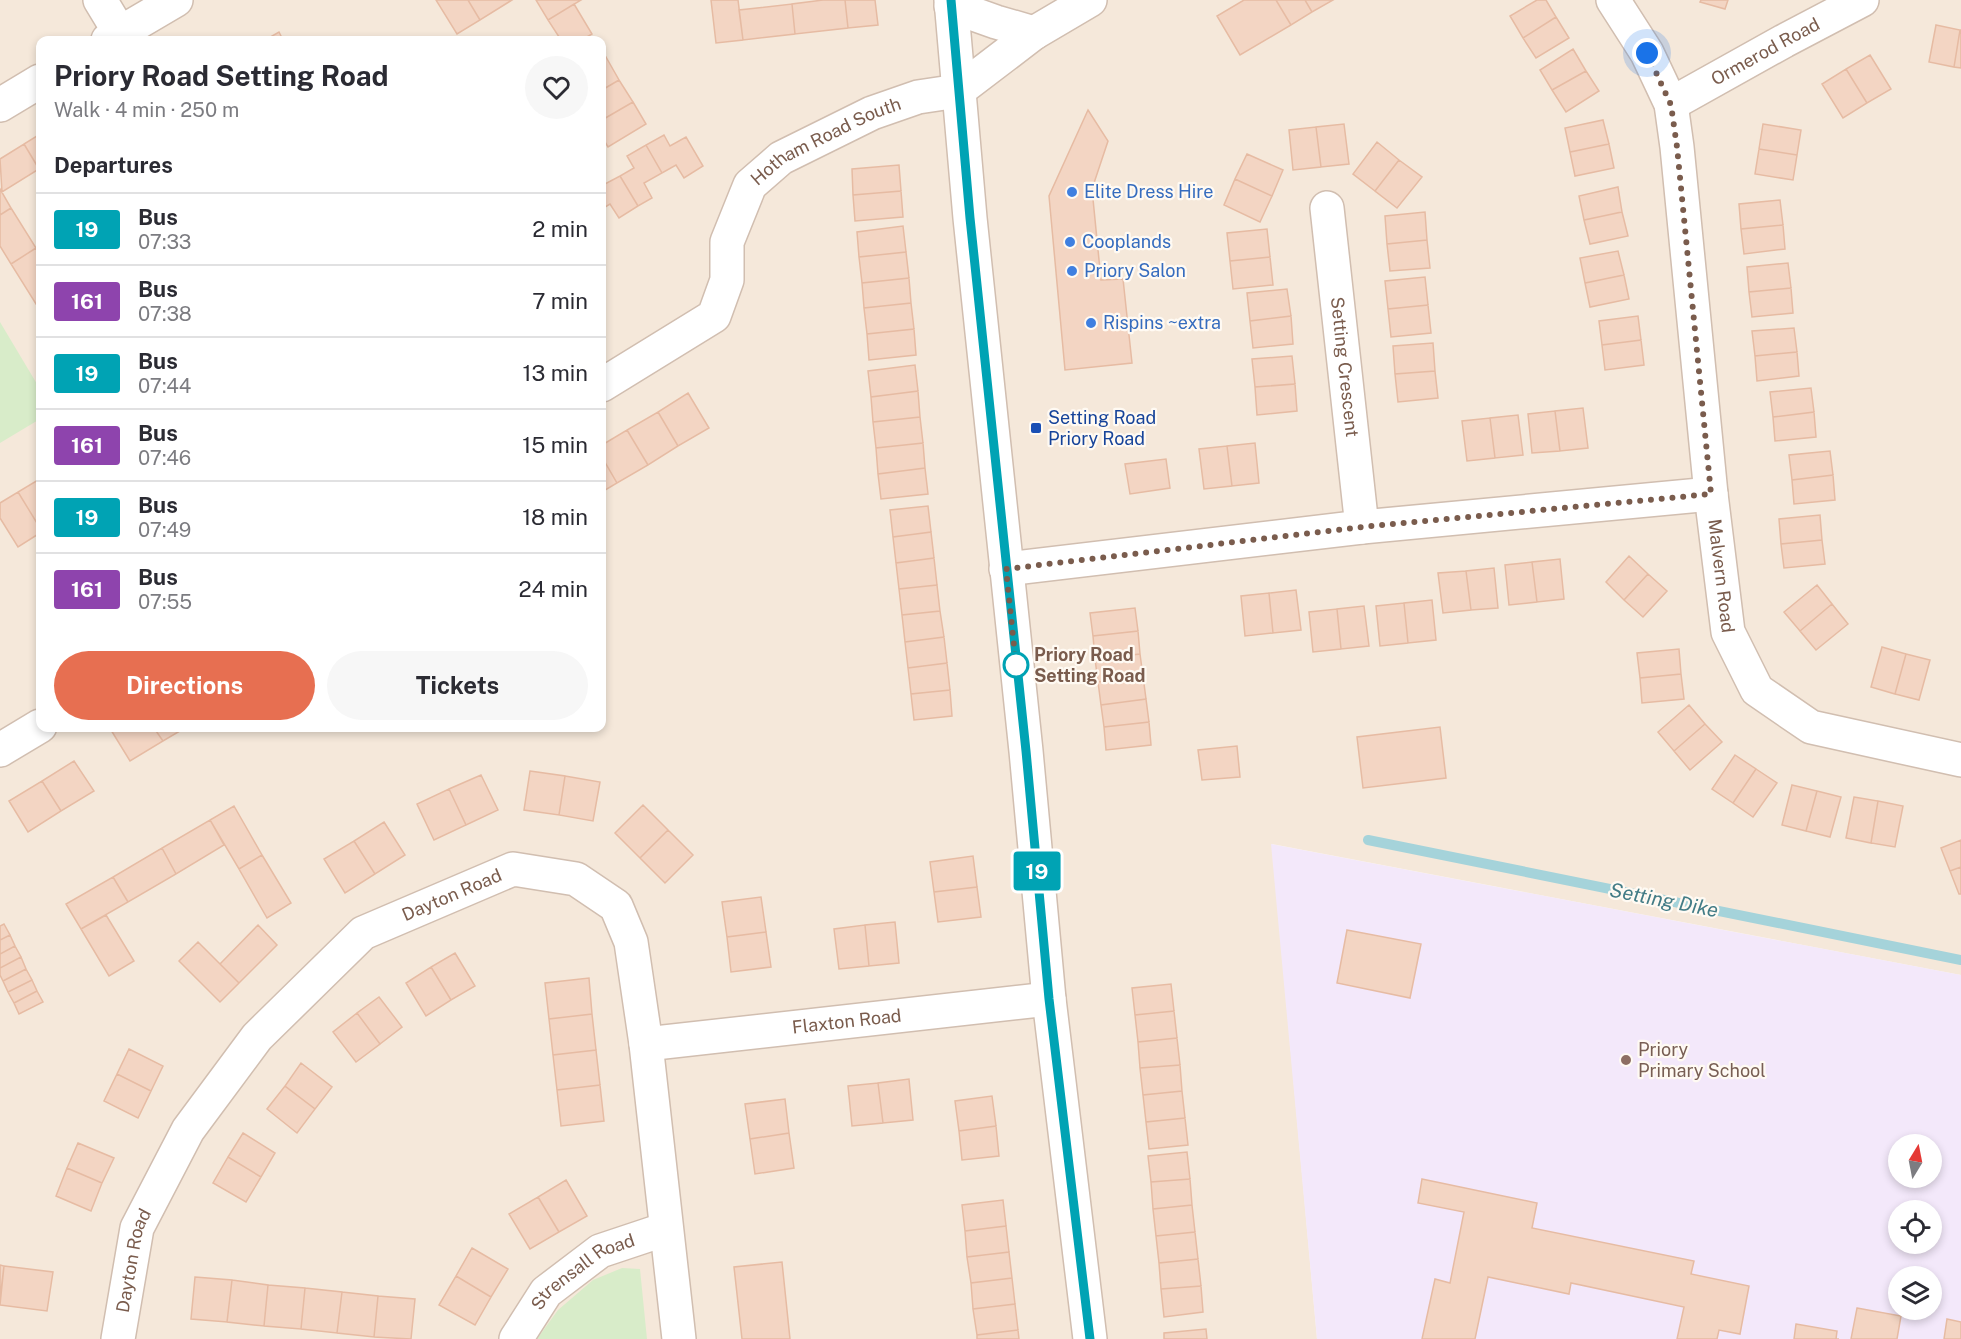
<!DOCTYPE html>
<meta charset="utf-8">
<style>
:root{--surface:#fff;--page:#f7f7f7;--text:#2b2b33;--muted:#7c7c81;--line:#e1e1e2;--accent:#e76f51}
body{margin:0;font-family:"Public Sans",sans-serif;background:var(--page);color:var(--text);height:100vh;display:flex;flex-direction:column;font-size:22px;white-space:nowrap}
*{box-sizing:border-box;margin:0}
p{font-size:20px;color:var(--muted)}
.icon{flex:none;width:33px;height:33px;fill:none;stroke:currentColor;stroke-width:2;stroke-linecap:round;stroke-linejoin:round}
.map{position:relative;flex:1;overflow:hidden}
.drawer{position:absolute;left:36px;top:36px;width:570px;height:696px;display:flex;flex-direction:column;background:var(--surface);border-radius:12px;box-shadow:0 3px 9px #0003}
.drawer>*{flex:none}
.badge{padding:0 12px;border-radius:4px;font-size:21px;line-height:39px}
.needle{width:39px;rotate:10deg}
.tools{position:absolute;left:1888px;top:1134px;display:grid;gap:12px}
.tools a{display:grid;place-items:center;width:54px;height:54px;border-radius:50%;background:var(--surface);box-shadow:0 3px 9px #0003;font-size:30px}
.you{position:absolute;width:30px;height:30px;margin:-15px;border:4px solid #fff;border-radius:50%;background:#1a73e8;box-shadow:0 0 0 9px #1a73e833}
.map>.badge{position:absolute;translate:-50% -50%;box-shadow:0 0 0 3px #fff}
h2{padding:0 18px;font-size:22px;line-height:54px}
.round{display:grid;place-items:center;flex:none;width:63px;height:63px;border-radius:32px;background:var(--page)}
.headline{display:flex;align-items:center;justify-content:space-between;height:102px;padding:0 18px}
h1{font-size:28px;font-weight:700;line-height:45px}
.primary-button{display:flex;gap:12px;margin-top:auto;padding:12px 18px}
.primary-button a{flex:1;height:69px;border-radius:36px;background:var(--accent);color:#fff;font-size:24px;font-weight:700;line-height:69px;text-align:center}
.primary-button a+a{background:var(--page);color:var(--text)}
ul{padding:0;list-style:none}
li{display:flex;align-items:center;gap:18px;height:72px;padding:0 18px;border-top:2px solid var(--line)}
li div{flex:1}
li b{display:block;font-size:22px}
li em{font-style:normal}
li .badge{min-width:66px;font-weight:700;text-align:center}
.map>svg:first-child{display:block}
.residential{fill:#f5e8da;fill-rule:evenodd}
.education{fill:#f3e8fa;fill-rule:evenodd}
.green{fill:#d8ecc9}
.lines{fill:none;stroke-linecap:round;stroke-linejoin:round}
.stream{stroke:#a5d3da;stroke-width:10}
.building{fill:#f3d5c3;stroke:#e6bba3;stroke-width:1.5}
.minor-casing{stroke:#d1beb0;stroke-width:36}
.tertiary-casing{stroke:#d1beb0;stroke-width:36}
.minor{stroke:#fff;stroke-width:33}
.tertiary{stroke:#fff;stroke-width:33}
.line-casing{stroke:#fff;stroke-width:14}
.line{stroke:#00a3b4;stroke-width:9}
.walk{stroke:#7a5c4d;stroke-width:6;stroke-dasharray:0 10.8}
.shop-dot{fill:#3f7fe0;stroke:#fffaf3;stroke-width:2}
.transit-dot{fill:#1a4fb4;stroke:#fffaf3;stroke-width:2}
.stop-dot{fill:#fff;stroke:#00a3b4;stroke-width:3}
.education-dot{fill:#8d6e63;stroke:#fffaf3;stroke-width:2}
.labels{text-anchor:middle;stroke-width:4.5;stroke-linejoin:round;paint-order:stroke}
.street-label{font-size:18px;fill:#7a5c4d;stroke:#fffaf3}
.shop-label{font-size:18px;fill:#366cbe;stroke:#fffaf3;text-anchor:start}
.transit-label{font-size:18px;fill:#164399;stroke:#fffaf3;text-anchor:start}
.stop-label{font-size:18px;font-weight:bold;fill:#7a5c4d;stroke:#fffaf3;text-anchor:start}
.education-label{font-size:18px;fill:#785e54;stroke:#fffaf3;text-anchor:start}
.water-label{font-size:20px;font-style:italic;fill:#437c86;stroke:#fffaf3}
</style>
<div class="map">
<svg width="1961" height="1339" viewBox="0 0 1961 1339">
<rect width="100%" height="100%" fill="#fdf6ec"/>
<path class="residential" d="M0,0H1961V975L1272,844L1317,1339H0ZM40,40H602V728H40Z"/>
<path class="education" d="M1271,844L1961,975V1339H1317ZM1899,1144H1932V1178H1899ZM1899,1210H1932V1244H1899ZM1899,1276H1932V1310H1899Z"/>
<path class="green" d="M0,322L40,389V419L0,443Z
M622,1268L640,1269L647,1339H537L558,1310L593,1280Z"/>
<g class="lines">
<path class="stream" d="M1368,840L1961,960"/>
</g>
<path class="building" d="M436,0H468L480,20L457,34Z
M468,0H512L480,20Z
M536,0H581L548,20Z
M711,0H738L743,40L716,43Z
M823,0H845L848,28L795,34L792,4Z
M845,0H875L878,25L848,28Z
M1244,0H1276L1291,25L1240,55L1217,16Z
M1276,0H1305L1312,12L1291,25Z
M1305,0H1333L1312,12Z
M1537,0H1546L1556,17L1523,38L1510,16Z
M1701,0H1728L1725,9L1700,2Z
M574,4L592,34L582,40H561L548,20Z
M792,4L795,34L743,40L739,10Z
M1556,17L1569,38L1536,58L1523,38Z
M1936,25L1960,30L1954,67L1929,62Z
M1960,30H1961V68L1954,67Z
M279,32L283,40H265Z
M1573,49L1586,71L1552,90L1540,70Z
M1870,55L1891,89L1867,103L1846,69Z
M606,57L619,80L602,90V59Z
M1846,69L1867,103L1843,118L1822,84Z
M1586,71L1599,91L1566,112L1552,90Z
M619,80L633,102L602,120V90Z
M633,102L646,124L608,147L602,137V120Z
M1088,110L1108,141L1092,189L1101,280L1123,279L1132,363L1065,370L1049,196Z
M1603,120L1609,144L1570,152L1565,128Z
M1344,124L1349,164L1321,167L1316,127Z
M1763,124L1801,130L1797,155L1759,149Z
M1316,127L1321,167L1293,170L1289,130Z
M40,134V168L39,169L24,144Z
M664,135L670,146L686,137L703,166L684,178L676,165L662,173L646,145Z
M1377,142L1399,160L1375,191L1353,174Z
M24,144L39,169L2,192L0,159Z
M1609,144L1614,168L1575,176L1570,152Z
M646,145L662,173L644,183L652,198L638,206L620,176L634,168L627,156Z
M1759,149L1797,155L1793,180L1755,174Z
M1247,154L1283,170L1272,196L1235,179Z
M1399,160L1422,177L1397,208L1375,191Z
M899,165L901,191L853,195L852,169Z
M620,176L638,206L619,218L610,204L602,209V179L605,184Z
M1235,179L1272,196L1260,222L1224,205Z
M1618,187L1622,212L1584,220L1579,196Z
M0,189L11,208L0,215Z
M901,191L903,217L855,221L853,195Z
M1780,200L1783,225L1741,229L1739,204Z
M11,208L36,248L11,264L0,246V215Z
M1425,212L1427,240L1387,244L1385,216Z
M1622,212L1628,236L1590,244L1584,220Z
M1783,225L1785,249L1744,254L1741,229Z
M903,226L906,252L859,257L857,232Z
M1267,229L1270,257L1230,261L1227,233Z
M1427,240L1430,268L1390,271L1387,244Z
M36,248L40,255V301L36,304L11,264Z
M1618,251L1624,275L1585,283L1580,258Z
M906,252L909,278L862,283L859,257Z
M1270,257L1273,285L1233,289L1230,261Z
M1788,263L1791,288L1749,292L1747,267Z
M1624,275L1629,299L1590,307L1585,283Z
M1425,277L1428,305L1388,309L1385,281Z
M909,278L911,303L864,308L862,283Z
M1791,288L1793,313L1752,317L1749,292Z
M1287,289L1291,316L1250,321L1247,293Z
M911,303L914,329L867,334L864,308Z
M1428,305L1431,333L1391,337L1388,309Z
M1291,316L1293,344L1253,348L1250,321Z
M1638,316L1641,340L1602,345L1599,321Z
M1794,328L1797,352L1755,356L1752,331Z
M914,329L916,355L869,360L867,334Z
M1641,340L1644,365L1605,370L1602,345Z
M1433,343L1435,371L1395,374L1393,346Z
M1797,352L1799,376L1757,381L1755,356Z
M1292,356L1295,384L1255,387L1252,359Z
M915,365L918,391L871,397L868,371Z
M1435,371L1438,398L1398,402L1395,374Z
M1295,384L1297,411L1257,415L1255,387Z
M1811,388L1814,412L1773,417L1770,392Z
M918,391L920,417L873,422L871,397Z
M688,393L709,428L678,446L658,412Z
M1583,408L1588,448L1560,451L1555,411Z
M1555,411L1560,451L1532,453L1528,414Z
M658,412L678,446L648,465L627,430Z
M1814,412L1816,437L1775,441L1773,417Z
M1518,415L1523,455L1495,458L1490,418Z
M920,417L923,443L876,448L873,422Z
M1490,418L1495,458L1467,461L1462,421Z
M627,430L648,465L617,483L602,457V445Z
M923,443L925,468L878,474L876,448Z
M1255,443L1259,483L1232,486L1227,446Z
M1227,446L1232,486L1204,489L1199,449Z
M1830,451L1833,475L1792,480L1789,455Z
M602,457L617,483L602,492Z
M1166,459L1170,488L1130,494L1125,464Z
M925,468L928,494L881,499L878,474Z
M1833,475L1835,500L1794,504L1792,480Z
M38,480L40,483V528L18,492Z
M18,492L40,528V533L18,547L0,518V503Z
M928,506L931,532L893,537L890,510Z
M1820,515L1822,540L1781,544L1779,519Z
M931,532L934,558L896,563L893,537Z
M1822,540L1825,564L1784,568L1781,544Z
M1629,556L1648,574L1624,600L1606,582Z
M934,558L937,585L899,589L896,563Z
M1560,559L1564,599L1537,602L1532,562Z
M1532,562L1537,602L1509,605L1505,565Z
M1494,568L1498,608L1471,610L1466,571Z
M1466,571L1471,610L1443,613L1438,573Z
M1648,574L1667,591L1643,617L1624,600Z
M937,585L940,611L902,615L899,589Z
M1817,585L1832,604L1800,631L1784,612Z
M1296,590L1301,630L1273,633L1269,593Z
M1269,593L1273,633L1245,636L1241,596Z
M1432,600L1436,640L1408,643L1404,603Z
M1404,603L1408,643L1380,646L1376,606Z
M1832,604L1848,624L1816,650L1800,631Z
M1364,606L1369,646L1341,649L1337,609Z
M1135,608L1138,631L1093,636L1090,613Z
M1337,609L1341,649L1313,652L1309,612Z
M940,611L944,637L905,642L902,615Z
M1138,631L1140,654L1095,659L1093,636Z
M944,637L947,663L908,668L905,642Z
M1882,647L1906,654L1895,694L1871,687Z
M1679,649L1681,674L1640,678L1637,653Z
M1140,654L1143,676L1098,682L1095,659Z
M1906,654L1930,660L1919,700L1895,694Z
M947,663L950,690L911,694L908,668Z
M1681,674L1684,699L1642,703L1640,678Z
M1143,676L1146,699L1101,705L1098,682Z
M950,690L952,716L914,720L911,694Z
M1146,699L1149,722L1104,727L1101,705Z
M1689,705L1705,724L1674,751L1658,732Z
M1149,722L1151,745L1106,750L1104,727Z
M1705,724L1722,742L1690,770L1674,751Z
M1440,727L1446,778L1363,788L1357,737Z
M116,728H154L163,741L130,761L111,730Z
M154,728H185L163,741Z
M1237,746L1240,777L1202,780L1198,750Z
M1735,755L1756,769L1733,803L1712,789Z
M74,761L94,791L61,811L42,781Z
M1756,769L1777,783L1753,817L1733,803Z
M530,771L565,776L559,815L524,810Z
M481,775L498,810L466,825L449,789Z
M565,776L600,782L593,821L559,815Z
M42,781L61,811L28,832L9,801Z
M1792,785L1817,791L1806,831L1782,825Z
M449,789L466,825L434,840L417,804Z
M1817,791L1841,797L1830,837L1806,831Z
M1854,797L1878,801L1871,843L1846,838Z
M1878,801L1903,806L1895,847L1871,843Z
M643,805L668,830L640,858L615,833Z
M234,806L262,855L239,869L210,820Z
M210,820L224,845L176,874L162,848Z
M384,822L405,855L375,874L354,841Z
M668,830L693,855L665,883L640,858Z
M1961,840V867L1950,871L1941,848Z
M354,841L375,874L345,893L324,859Z
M162,848L176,874L128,902L113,877Z
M262,855L291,903L267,918L239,869Z
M973,856L977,887L934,892L930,862Z
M1961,867V894H1959L1950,871Z
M113,877L128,902L81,929L66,904Z
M977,887L981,917L938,922L934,892Z
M761,897L766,932L727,937L722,902Z
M106,915L134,961L109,976L81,929Z
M895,922L899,963L869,966L865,925Z
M4,924L10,935L0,940V926Z
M258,925L277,945L239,983L220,964Z
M865,925L869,966L839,969L834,929Z
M1347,930L1421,944L1410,998L1337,983Z
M766,932L771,967L731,972L727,937Z
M10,935L15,946L0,954V940Z
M198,942L239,983L220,1002L179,961Z
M15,946L21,957L0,968V954Z
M455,953L475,986L451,1000L431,967Z
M21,957L26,969L3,981L0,975V968Z
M431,967L451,1000L426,1016L406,983Z
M26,969L32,980L8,992L3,981Z
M589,978L592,1014L549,1019L545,983Z
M32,980L37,991L14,1003L8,992Z
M1171,984L1174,1011L1135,1015L1132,988Z
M37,991L43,1002L19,1014L14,1003Z
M379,997L402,1027L380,1044L357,1013Z
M1174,1011L1177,1038L1138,1042L1135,1015Z
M357,1013L380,1044L356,1062L333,1032Z
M592,1014L596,1050L553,1055L549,1019Z
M1177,1038L1180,1065L1140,1068L1138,1042Z
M129,1049L163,1066L151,1091L117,1074Z
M596,1050L600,1085L557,1090L553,1055Z
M301,1063L332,1087L315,1109L285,1086Z
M1180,1065L1182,1091L1143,1095L1140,1068Z
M117,1074L151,1091L138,1118L104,1101Z
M909,1079L913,1120L883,1123L878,1083Z
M878,1083L883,1123L852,1126L848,1086Z
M600,1085L604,1121L561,1126L557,1090Z
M285,1086L315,1109L297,1133L267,1109Z
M1182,1091L1185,1118L1146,1122L1143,1095Z
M992,1096L996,1126L959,1131L955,1101Z
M785,1099L789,1133L750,1139L745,1104Z
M1185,1118L1188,1145L1149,1149L1146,1122Z
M996,1126L999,1156L962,1160L959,1131Z
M243,1133L275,1153L261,1177L228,1157Z
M789,1133L794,1168L755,1174L750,1139Z
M78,1143L114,1158L102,1183L67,1168Z
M1187,1152L1190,1179L1151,1182L1148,1156Z
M228,1157L261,1177L246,1202L213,1183Z
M67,1168L102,1183L91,1211L56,1196Z
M1190,1179L1192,1205L1153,1209L1151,1182Z
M1422,1179L1537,1203L1532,1228L1694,1261L1691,1274L1749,1286L1740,1334L1719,1330L1717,1339H1677L1684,1307L1571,1283L1569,1294L1488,1277L1475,1339H1422L1435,1279L1450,1283L1464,1212L1418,1203Z
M566,1180L587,1216L559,1232L538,1197Z
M538,1197L559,1232L530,1249L509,1214Z
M1003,1200L1006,1226L965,1231L962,1205Z
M1192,1205L1195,1232L1156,1236L1153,1209Z
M1006,1226L1009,1252L967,1257L965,1231Z
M1195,1232L1198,1259L1159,1263L1156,1236Z
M472,1248L508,1269L491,1297L456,1276Z
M1009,1252L1012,1278L971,1283L967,1257Z
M1198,1259L1201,1286L1161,1289L1159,1263Z
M782,1262L790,1339H742L734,1267Z
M0,1265L4,1266L0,1299Z
M4,1266L53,1272L47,1311L0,1305Z
M456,1276L491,1297L475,1325L439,1305Z
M195,1277L232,1280L227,1322L191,1319Z
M1012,1278L1015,1304L973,1309L971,1283Z
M232,1280L268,1285L264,1326L227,1322Z
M268,1285L305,1288L301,1329L264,1326Z
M1201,1286L1203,1312L1164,1317L1161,1289Z
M305,1288L342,1292L337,1333L301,1329Z
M342,1292L378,1296L374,1337L337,1333Z
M378,1296L415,1299L411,1339L374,1337Z
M1015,1304L1018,1330L977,1335L973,1309Z
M1857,1308L1901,1316L1897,1339H1851Z
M1947,1319L1961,1322V1339H1944Z
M1796,1324L1837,1331L1836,1339H1839H1794Z
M1206,1329L1207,1339H1164V1333Z
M1018,1330L1019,1339H977V1335Z"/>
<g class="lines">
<g class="minor-casing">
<g id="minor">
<path d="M100,0L120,33"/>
<path id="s1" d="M1613,0L1647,53L1671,104L1677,147L1711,494L1728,632L1757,690L1811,727L1961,760"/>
<path d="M951,6L996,22L1034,33"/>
<path d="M108,40L176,0"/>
<path id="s2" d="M1671,104L1784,41L1862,0"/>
<path d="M0,105L40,81"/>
<path id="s3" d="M1327,208L1362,527"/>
<path id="s4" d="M602,385L714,316L727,280V242L750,185L781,158L872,113L918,97L958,91L1034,33L1090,0"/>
<path d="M1006,569L1362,527L1711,494"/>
<path d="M0,750L40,726"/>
<path id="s5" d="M646,1044L1049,999"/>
<path id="s6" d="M118,1339L137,1228L188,1130L257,1037L363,933L513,869L576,879L616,906L631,942L646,1044L679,1339"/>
<path id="s7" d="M516,1339L546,1292L600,1251L666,1229"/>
</g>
</g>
<g class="tertiary-casing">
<path id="tertiary" d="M951,0L970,218L1026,751L1049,999L1090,1339"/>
</g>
<use href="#minor" class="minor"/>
<use href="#tertiary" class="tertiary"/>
</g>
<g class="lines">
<g class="line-casing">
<path id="line" d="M951,0L970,218L1026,751L1049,999L1090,1339"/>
</g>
<use href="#line" class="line"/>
<path class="walk" d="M1016,665L1006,569L1362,527L1711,494L1677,147L1671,105L1647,53"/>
</g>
<g class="shop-dot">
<circle cx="1072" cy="192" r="6"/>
<circle cx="1070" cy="242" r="6"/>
<circle cx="1072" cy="271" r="6"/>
<circle cx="1091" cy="323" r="6"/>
</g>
<rect class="transit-dot" x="1030" y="422" width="12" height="12" rx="3"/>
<circle class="stop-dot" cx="1016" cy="665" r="12"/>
<circle class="education-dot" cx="1626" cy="1060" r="6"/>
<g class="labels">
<g class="street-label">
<text dy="6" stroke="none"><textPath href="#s2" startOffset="108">Ormerod Road</textPath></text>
<text dy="6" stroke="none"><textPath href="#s4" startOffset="358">Hotham Road South</textPath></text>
<text dy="6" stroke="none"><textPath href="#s3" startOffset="160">Setting Crescent</textPath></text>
<text dy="6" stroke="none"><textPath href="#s1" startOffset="594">Malvern Road</textPath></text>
<text dy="6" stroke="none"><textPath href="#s6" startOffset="584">Dayton Road</textPath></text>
<text dy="6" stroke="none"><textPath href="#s5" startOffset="202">Flaxton Road</textPath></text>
<text dy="6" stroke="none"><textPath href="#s6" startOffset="80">Dayton Road</textPath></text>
<text dy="6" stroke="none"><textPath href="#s7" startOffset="98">Strensall Road</textPath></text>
</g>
<g class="shop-label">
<text x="1084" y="198">Elite Dress Hire</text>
<text x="1082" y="248">Cooplands</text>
<text x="1084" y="277">Priory Salon</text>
<text x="1103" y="329">Rispins ~extra</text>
</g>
<g class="transit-label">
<text x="1048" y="424">Setting Road<tspan x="1048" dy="21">Priory Road</tspan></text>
</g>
<g class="stop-label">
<text x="1034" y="661">Priory Road<tspan x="1034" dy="21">Setting Road</tspan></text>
</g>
<g class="education-label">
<text x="1638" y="1056">Priory<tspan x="1638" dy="21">Primary School</tspan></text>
</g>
<g class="water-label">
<text transform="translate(1664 900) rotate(11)" y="7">Setting Dike</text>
</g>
</g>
</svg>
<div class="tools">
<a><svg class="needle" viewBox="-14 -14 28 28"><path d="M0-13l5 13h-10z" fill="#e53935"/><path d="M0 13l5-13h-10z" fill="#7c7c81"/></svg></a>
<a><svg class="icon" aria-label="locate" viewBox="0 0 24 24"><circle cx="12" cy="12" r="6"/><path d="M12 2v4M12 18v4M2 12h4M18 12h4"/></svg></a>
<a><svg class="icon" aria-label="layers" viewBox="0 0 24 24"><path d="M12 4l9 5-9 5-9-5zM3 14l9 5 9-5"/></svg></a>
</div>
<div class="you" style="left:1647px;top:53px"></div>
<b class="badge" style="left:1037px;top:871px;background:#00a3b4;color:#fff">19</b>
<section class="drawer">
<div class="headline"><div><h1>Priory Road Setting Road</h1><p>Walk · 4 min · 250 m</p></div><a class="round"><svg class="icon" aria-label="heart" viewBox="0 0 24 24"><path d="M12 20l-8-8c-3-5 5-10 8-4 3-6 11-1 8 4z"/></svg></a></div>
<h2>Departures</h2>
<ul>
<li><span class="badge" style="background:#00a3b4;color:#fff">19</span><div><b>Bus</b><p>07:33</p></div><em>2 min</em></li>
<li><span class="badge" style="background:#8e44ad;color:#fff">161</span><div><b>Bus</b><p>07:38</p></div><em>7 min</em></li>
<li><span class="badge" style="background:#00a3b4;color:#fff">19</span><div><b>Bus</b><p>07:44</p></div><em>13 min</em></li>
<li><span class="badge" style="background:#8e44ad;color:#fff">161</span><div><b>Bus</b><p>07:46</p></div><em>15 min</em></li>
<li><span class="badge" style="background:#00a3b4;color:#fff">19</span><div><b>Bus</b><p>07:49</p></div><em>18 min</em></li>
<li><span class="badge" style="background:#8e44ad;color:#fff">161</span><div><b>Bus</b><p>07:55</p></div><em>24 min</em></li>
</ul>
<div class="primary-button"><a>Directions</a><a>Tickets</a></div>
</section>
</div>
